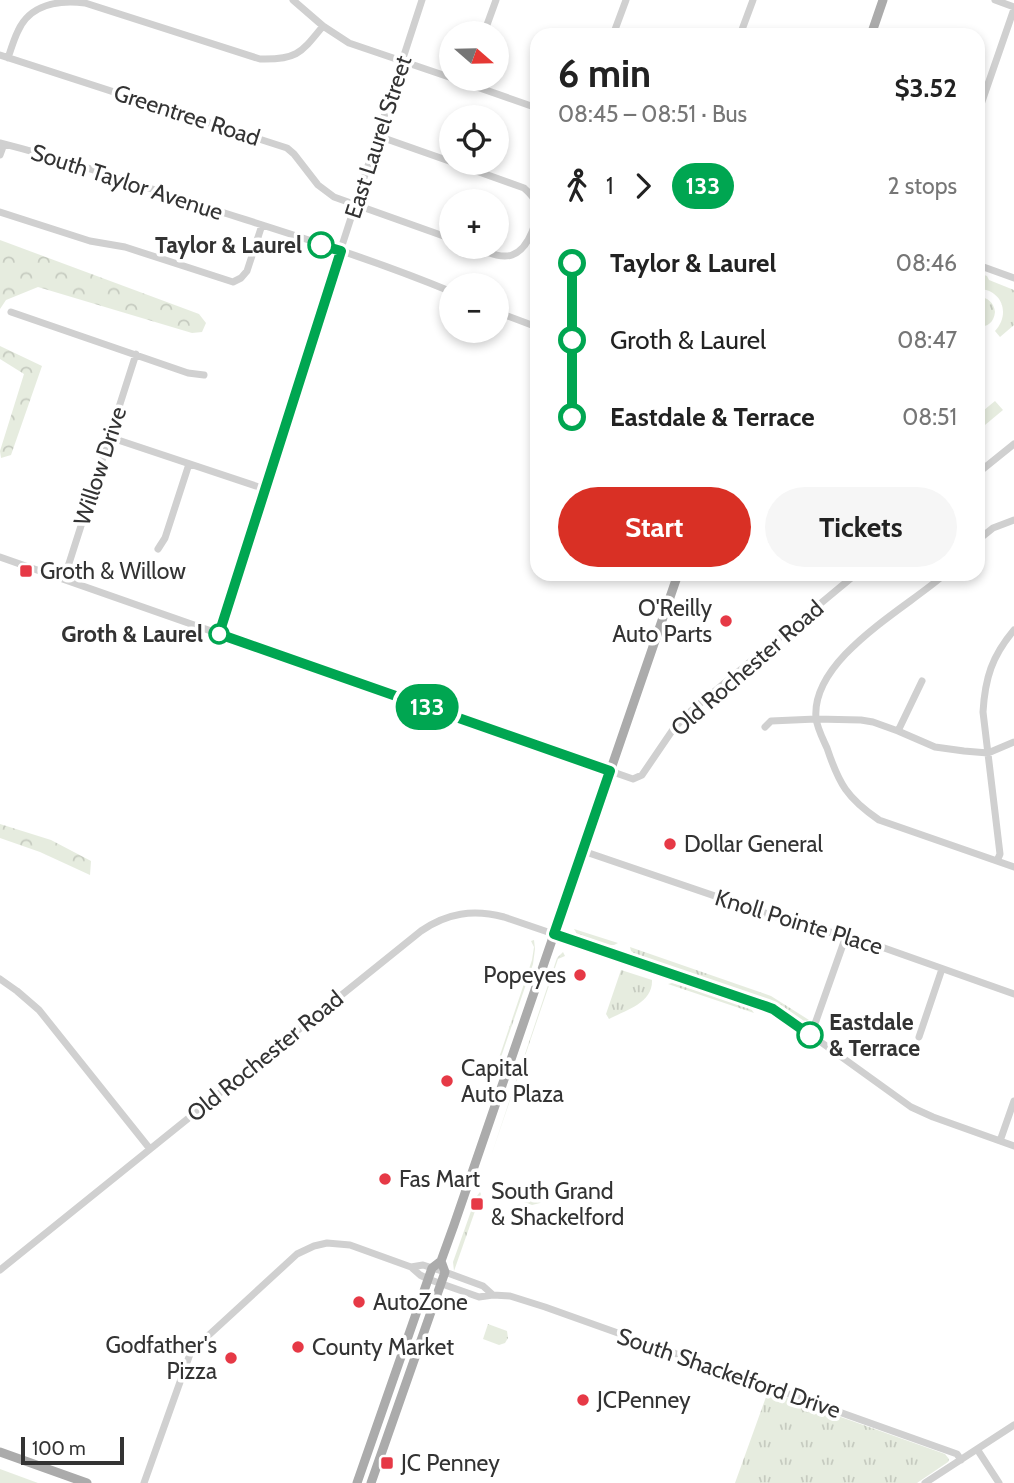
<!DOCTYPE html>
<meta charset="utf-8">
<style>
:root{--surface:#fff;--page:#f6f6f6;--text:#222;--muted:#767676;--accent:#d93025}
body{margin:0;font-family:Cabin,sans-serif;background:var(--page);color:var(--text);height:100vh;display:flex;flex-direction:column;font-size:26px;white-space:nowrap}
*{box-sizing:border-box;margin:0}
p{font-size:23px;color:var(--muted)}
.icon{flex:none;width:38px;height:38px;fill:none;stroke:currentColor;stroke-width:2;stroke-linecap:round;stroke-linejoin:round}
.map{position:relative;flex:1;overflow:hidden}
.sheet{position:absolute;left:530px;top:28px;width:455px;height:553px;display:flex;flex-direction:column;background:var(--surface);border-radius:21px;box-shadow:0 4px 10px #0003}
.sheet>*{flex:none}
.badge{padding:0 14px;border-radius:23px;font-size:24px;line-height:46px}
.needle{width:46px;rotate:110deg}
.fabs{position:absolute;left:439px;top:21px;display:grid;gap:14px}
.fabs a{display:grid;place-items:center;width:70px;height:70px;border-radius:50%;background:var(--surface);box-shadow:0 4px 10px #0003;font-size:35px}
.scale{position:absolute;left:21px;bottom:18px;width:103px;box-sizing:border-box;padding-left:7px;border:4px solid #333;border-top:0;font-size:19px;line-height:24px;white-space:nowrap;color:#333;-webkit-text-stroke:5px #fff;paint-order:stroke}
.map>.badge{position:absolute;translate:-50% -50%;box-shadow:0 0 0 4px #fff}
.legs{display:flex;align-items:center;gap:10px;height:77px;padding:0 28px;font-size:23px}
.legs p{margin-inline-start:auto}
.headline{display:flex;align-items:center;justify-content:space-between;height:119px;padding:0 28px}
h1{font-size:38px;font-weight:700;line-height:52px}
.action{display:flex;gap:14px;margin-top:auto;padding:14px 28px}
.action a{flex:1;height:80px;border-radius:42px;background:var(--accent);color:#fff;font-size:28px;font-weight:700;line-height:80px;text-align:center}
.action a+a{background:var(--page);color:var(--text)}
ul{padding:0 28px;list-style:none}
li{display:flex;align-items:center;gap:24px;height:77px;font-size:26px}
li i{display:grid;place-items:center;width:10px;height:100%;margin:0 9px;background:currentColor}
li i::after{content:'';width:18px;height:18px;margin:-9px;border:5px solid;border-radius:50%;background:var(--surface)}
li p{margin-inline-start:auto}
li:first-child i{background:linear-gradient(#0000 50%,currentColor 0)}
li:last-child i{background:linear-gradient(currentColor 50%,#0000 0)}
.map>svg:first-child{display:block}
.grass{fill:url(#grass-tufts)}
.forest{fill:url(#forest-crowns)}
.park{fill:#e6ecdf}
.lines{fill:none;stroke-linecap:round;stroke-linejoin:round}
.minor{stroke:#d0d0d0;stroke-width:7}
.major{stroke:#ababab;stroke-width:9}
.line-1-casing{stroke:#fff;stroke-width:16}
.line-1{stroke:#00a651;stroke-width:10}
.stop-1-dot{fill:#fff;stroke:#00a651;stroke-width:3.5}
.poi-dot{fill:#e63946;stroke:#fff;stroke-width:2.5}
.labels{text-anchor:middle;stroke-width:7;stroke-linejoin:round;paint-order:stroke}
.street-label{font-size:23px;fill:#333;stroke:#fff}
.stop-label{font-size:23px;font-weight:bold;fill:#333;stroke:#fff;text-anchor:end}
.poi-label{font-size:23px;fill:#333;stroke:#fff;text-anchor:start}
</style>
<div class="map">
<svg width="1014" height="1483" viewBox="0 0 1014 1483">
<defs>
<pattern id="grass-tufts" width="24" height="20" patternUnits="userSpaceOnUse" patternTransform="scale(1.75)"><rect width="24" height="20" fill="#e6ecdf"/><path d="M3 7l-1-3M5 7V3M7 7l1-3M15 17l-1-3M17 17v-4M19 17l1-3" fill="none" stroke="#c6cbc0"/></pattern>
<pattern id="forest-crowns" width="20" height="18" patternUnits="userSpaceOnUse" patternTransform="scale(1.75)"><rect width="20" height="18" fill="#e6ecdf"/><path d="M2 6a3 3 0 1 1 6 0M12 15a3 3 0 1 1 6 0" fill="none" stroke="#c6cbc0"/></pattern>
</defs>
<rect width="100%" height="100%" fill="#fff"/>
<path class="grass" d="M978,273L987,276L989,280L1014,290V325L1000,337L995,331C1011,314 1002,289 978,289Z
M978,297C988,297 994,303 995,312C994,322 988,327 978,327Z
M574,929L618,943L614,945H609L577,934Z
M534,940L535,949L533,964L501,1057L499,1058L532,960L534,947L531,941Z
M630,947L771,996L809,1020L802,1021L766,999L635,954L631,951Z
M563,952L565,956L558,959L491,1156L557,958Z
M621,970L652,980C653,1003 626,1010 609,1019L606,1014Z
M672,983L749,1006L754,1013L668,984Z
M530,1191H535L541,1195L542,1199L540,1203L532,1205L500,1193L518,1195Z
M480,1192L481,1194L454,1271L453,1262L476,1197Z
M488,1324L507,1331L508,1338L505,1343L499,1345L483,1339Z
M776,1394L945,1454L949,1459L948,1462L917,1483H735L766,1397Z"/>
<path class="forest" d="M0,240L199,314L206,323L202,332L192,333L38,287L6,300L0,309Z
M0,346L42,366L11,455L1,458L0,451L24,374L0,359Z
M0,824L51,840L91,861L90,875L40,852L0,838Z
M0,1469L38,1483H0Z"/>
<path class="park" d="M995,401L1003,410L985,425L978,415Z"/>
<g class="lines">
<path class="minor" d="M293,0L323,26L349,43L452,78
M995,0L1014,7
M484,33L496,0
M613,35L626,0
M740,35L753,0
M0,55L287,148L294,154L318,185L334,197L452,239
M8,58C11,49 14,39 18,31C30,4 59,0 85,3L260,59C297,60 301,53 323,26
M454,79L537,108
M978,113L1014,9
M378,136L452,162
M0,143C71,161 140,185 209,208C290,234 373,259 452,292
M0,155L4,144
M454,163L524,188C528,192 532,195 535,201C541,217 529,249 512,255C500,259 485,251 473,247
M0,212L90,241L125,247L233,282L241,278L247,271L262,225
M978,265L1014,278
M11,312L188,373L204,375
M497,312L537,327
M109,437L265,489
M978,473L1014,444
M978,540L993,528L1014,520
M158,549L165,538L189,464
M0,557L633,779L642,775L674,728L691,711L856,574
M945,574C907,608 811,658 816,718C817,728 823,739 827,748C839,784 847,798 879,820L1014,867
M64,579L136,354
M219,634L319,316L422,0
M765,727L771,721L816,719L861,720L873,722L898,731L935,747L964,751L988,753L1014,742
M898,731L922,681
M583,851L803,926L856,938L1014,994
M997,861L1000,854L983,712C985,678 992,656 1014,630
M0,979L17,991L39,1010L150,1149
M811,1035L846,936
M919,1037L942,969
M1000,1141L1014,1101
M411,1267L423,1265L445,1272L483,1286L493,1295
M0,1270L421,931C447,913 473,909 504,917L765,1006L773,1009L811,1035L911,1107L933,1117L1014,1146
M977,1449L999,1483
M144,1483L190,1354L198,1345L297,1254L314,1246L327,1243L350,1245L411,1267L420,1275L428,1279L479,1297L493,1295L510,1296L545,1307L957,1454L961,1460
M925,1483L1014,1425"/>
<path class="major" d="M871,35L883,0
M0,1452L87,1483
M357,1483L432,1268L441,1261L454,1225L678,574
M371,1483L445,1272L441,1261"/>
</g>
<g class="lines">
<g class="line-1-casing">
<path id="line-1" d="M321,245L341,251L219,634L610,771L554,934L765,1006L773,1009L810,1035"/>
</g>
<use href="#line-1" class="line-1"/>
</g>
<g class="stop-1-dot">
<circle cx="321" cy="245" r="12"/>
<circle cx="219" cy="634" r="9"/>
<circle cx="810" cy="1035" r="12"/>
</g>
<g class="poi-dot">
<rect x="19" y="564" width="14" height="14" rx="3.5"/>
<circle cx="726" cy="621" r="7"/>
<circle cx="670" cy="844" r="7"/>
<circle cx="580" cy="975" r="7"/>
<circle cx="447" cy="1081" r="7"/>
<circle cx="385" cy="1179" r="7"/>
<rect x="470" y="1197" width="14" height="14" rx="3.5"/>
<circle cx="359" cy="1302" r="7"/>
<circle cx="298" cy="1347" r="7"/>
<circle cx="231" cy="1358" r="7"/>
<circle cx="583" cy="1400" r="7"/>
<rect x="380" y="1456" width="14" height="14" rx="3.5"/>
</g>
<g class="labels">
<g class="street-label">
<text transform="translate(187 115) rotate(18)" y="8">Greentree Road</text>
<text transform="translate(378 137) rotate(-72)" y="8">East Laurel Street</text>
<text transform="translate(127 182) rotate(18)" y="8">South Taylor Avenue</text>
<text transform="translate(100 466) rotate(-72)" y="8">Willow Drive</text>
<text transform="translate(747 668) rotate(-41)" y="8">Old Rochester Road</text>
<text transform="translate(799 922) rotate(17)" y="8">Knoll Pointe Place</text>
<text transform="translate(265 1056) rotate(-39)" y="8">Old Rochester Road</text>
<text transform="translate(729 1373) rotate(19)" y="8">South Shackelford Drive</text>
</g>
<g class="stop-label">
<text x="302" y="253">Taylor &amp; Laurel</text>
<text x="203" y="642">Groth &amp; Laurel</text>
<text x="829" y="1030" text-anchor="start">Eastdale<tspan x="829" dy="26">&amp; Terrace</tspan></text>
</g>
<g class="poi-label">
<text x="40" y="579">Groth &amp; Willow</text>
<text x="712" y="616" text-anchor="end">O'Reilly<tspan x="712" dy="26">Auto Parts</tspan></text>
<text x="684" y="852">Dollar General</text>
<text x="566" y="983" text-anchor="end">Popeyes</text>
<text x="461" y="1076">Capital<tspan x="461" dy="26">Auto Plaza</tspan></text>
<text x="399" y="1187">Fas Mart</text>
<text x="491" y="1199">South Grand<tspan x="491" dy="26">&amp; Shackelford</tspan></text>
<text x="373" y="1310">AutoZone</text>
<text x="217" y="1353" text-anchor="end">Godfather's<tspan x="217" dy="26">Pizza</tspan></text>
<text x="312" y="1355">County Market</text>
<text x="597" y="1408">JCPenney</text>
<text x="401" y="1471">JC Penney</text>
</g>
</g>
</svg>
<div class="fabs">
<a><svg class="needle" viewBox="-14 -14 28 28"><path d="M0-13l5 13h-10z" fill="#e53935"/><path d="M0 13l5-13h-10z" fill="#767676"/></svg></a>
<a><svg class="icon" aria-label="locate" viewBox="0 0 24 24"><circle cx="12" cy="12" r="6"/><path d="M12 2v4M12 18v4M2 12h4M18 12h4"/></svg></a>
<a>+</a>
<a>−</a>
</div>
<div class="scale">100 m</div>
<b class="badge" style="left:427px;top:707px;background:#00a651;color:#fff">133</b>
<section class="sheet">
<div class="headline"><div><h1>6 min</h1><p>08:45 – 08:51 · Bus</p></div><b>$3.52</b></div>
<div class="legs"><svg class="icon" aria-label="walk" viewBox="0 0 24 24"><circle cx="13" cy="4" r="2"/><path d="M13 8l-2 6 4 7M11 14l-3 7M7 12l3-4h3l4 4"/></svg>1<svg class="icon" aria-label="forward" viewBox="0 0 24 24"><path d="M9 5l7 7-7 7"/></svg><b class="badge" style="background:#00a651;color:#fff">133</b><p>2 stops</p></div>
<ul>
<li><i style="color:#00a651"></i><b>Taylor &amp; Laurel</b><p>08:46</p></li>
<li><i style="color:#00a651"></i><span>Groth &amp; Laurel</span><p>08:47</p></li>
<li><i style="color:#00a651"></i><b>Eastdale &amp; Terrace</b><p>08:51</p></li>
</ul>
<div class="action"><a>Start</a><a>Tickets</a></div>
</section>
</div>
